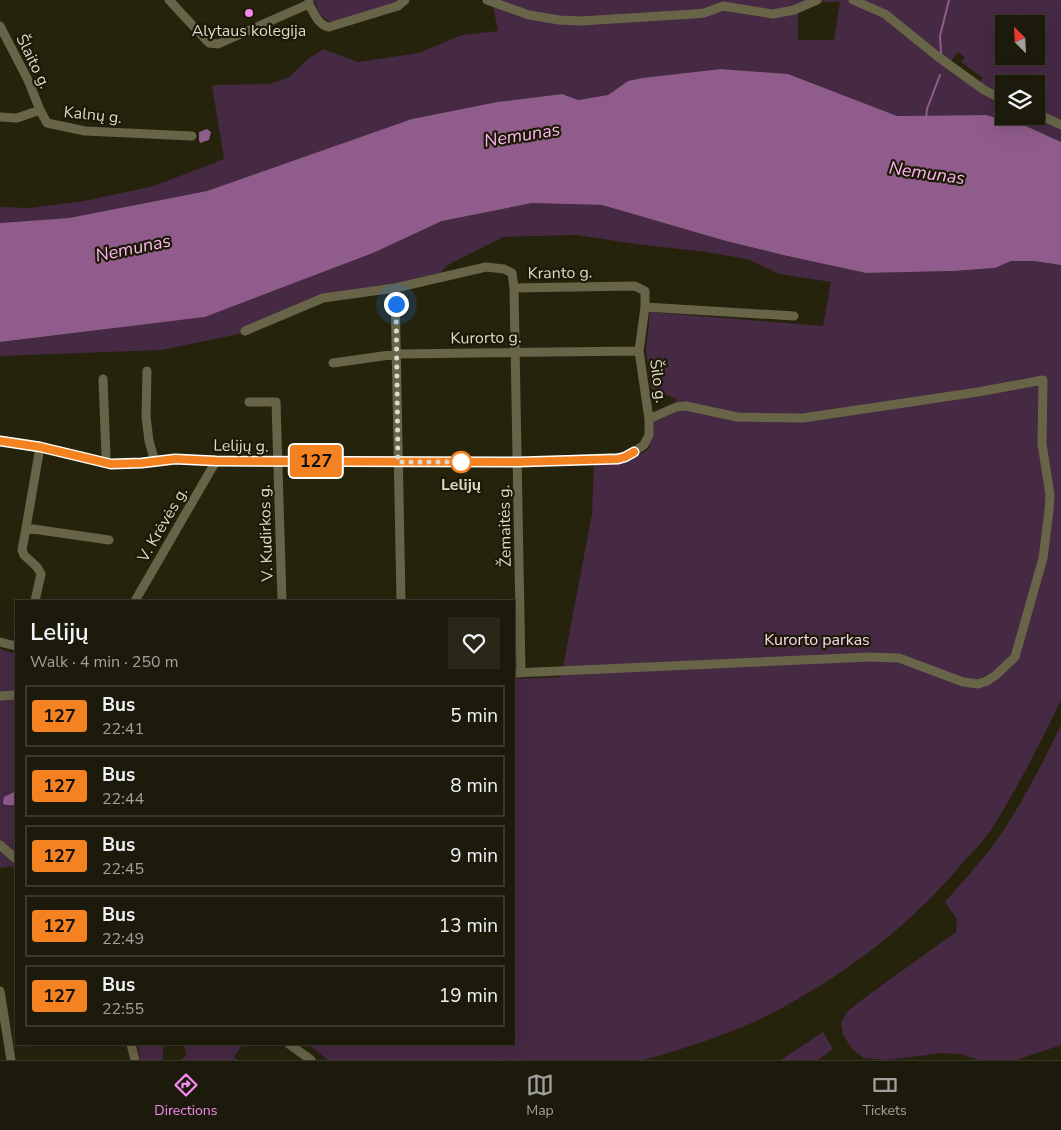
<!DOCTYPE html>
<meta charset="utf-8">
<style>
:root{--surface:#1c1a0a;--page:#292718;--text:#f1f3f6;--muted:#a0a19c;--line:#3a382b;--accent:#f589ee}
body{margin:0;font-family:"Nunito Sans",sans-serif;background:var(--page);color:var(--text);height:100vh;display:flex;flex-direction:column;font-size:19px;white-space:nowrap}
*{box-sizing:border-box;margin:0}
p{font-size:16px;color:var(--muted)}
.icon{flex:none;width:28px;height:28px;fill:none;stroke:currentColor;stroke-width:2;stroke-linecap:round;stroke-linejoin:round}
.map{position:relative;flex:1;overflow:hidden}
.drawer{position:absolute;left:15px;top:600px;width:500px;height:445px;display:flex;flex-direction:column;background:var(--surface);border-radius:0px;box-shadow:0 5px 20px #0002,0 0 0 1px var(--line)}
.drawer>*{flex:none}
.badge{padding:0 10px;border-radius:4px;font-size:18px;line-height:32px}
.needle{width:32px;rotate:336deg}
.tools{position:absolute;left:995px;top:15px;display:grid;gap:10px}
.tools a{display:grid;place-items:center;width:50px;height:50px;border-radius:0px;background:var(--surface);box-shadow:0 5px 20px #0002,0 0 0 1px var(--line);font-size:25px}
.you{position:absolute;width:25px;height:25px;margin:-12px;border:4px solid #fff;border-radius:50%;background:#1a73e8;box-shadow:0 0 0 8px #1a73e833}
.map>.badge{position:absolute;translate:-50% -50%;box-shadow:0 0 0 2px #fff}
.round{display:grid;place-items:center;flex:none;width:52px;height:52px;border-radius:0px;background:var(--page)}
.headline{display:flex;align-items:center;justify-content:space-between;height:85px;padding:0 15px}
h1{font-size:24px;font-weight:600;line-height:38px}
ul{padding:0;list-style:none}
li{display:flex;align-items:center;gap:15px;height:62px;margin:0 10px 8px;padding:0 5px;border:2px solid var(--line);border-radius:0px}
li div{flex:1}
li b{display:block;font-size:19px}
li em{font-style:normal}
li .badge{min-width:55px;font-weight:700;text-align:center}
.dock{display:flex;justify-content:space-around;align-items:center;height:70px;border-top:1px solid var(--line);background:var(--surface);font-size:14px;color:var(--muted)}
.dock a{display:grid;justify-items:center;gap:2px}
.dock .active{color:var(--accent)}
.map>svg:first-child{display:block}
.green{fill:#462943;fill-rule:evenodd}
.water{fill:#905c8c}
.lines{fill:none;stroke-linecap:round;stroke-linejoin:round}
.stream{stroke:#905c8c;stroke-width:2}
.minor{stroke:#676448;stroke-width:9}
.line-casing{stroke:#fff;stroke-width:11}
.line{stroke:#f58220;stroke-width:8}
.walk{stroke:#dbdacc;stroke-width:5;stroke-dasharray:0 9}
.poi-dot{fill:#f589ee;stroke:#1c1904;stroke-width:2}
.stop-dot{fill:#fff;stroke:#f58220;stroke-width:2.5}
.labels{text-anchor:middle;stroke-width:4.5;stroke-linejoin:round;paint-order:stroke}
.poi-label{font-size:16px;fill:#dbdacc;stroke:#1c1904}
.street-label{font-size:16px;fill:#dbdacc;stroke:#1c1904}
.stop-label{font-size:16px;font-weight:bold;fill:#dbdacc;stroke:#1c1904}
.park-label{font-size:16px;fill:#f8d9f5;stroke:#1c1904}
.water-label{font-size:18px;font-style:italic;fill:#feb3f8;stroke:#1c1904}
</style>
<div class="map">
<svg width="1061" height="1060" viewBox="0 0 1061 1060">
<rect width="100%" height="100%" fill="#26230d"/>
<path class="green" d="M314,0H402L400,3L333,22C320,19 319,11 314,0Z
M492,0H1061V142L1026,126L986,115L896,116L788,74L721,69L642,78L628,81L608,95L578,100L562,94L497,102L413,119L207,191L69,218L0,223V207L30,208L84,201L154,186L224,159L212,85L270,84L289,77L308,59L323,49L358,62L419,53L462,35L498,31ZM820,2H840L834,40H798V12ZM1004,24H1036V56H1004ZM958,52L965,57L961,62L983,78L980,82L951,61ZM1004,84H1036V116H1004Z
M532,203L602,205L726,241L783,255L866,273L953,271L995,268L1011,261H1034L1061,265V700C1040,744 1017,789 991,830C982,843 969,855 959,867C912,923 852,969 789,1004C746,1029 692,1046 644,1060H328L308,1044H514V679L561,677L592,514L594,464L626,463L649,449L653,420L675,408L676,399L651,388L646,349L650,312L823,326L831,282L780,274L747,259L706,252L636,244L576,235L503,237L449,264L440,273L323,301L249,332L161,350L0,356V342L205,317L373,253L442,221Z
M0,649L16,654V866L0,868Z
M1061,725V1045L1016,1060H979L960,1054L942,1053L887,1060L864,1058L853,1050L843,1035L841,1023L847,1012L863,999L956,932L957,919L945,902C964,880 985,858 1001,834C1024,799 1043,763 1061,725Z
M823,1032L833,1049L818,1060H781Z
M143,1044H165L163,1045V1060H140L138,1047Z
M183,1044H243L234,1057L238,1060H181L187,1054Z"/>
<path class="water" d="M721,69L788,74L897,116L986,115L1026,126L1061,142V265L1034,261H1011L995,268L953,271L866,273L783,255L726,241L602,205L532,203L442,221L373,253L205,317L0,342V223L69,218L207,191L412,119L497,102L562,94L578,100L608,95L628,81L642,78Z
M207,129L211,132L209,140L200,143L199,140V132Z
M16,791V805H5L3,803L4,797Z"/>
<g class="lines">
<path class="stream" d="M941,54L940,36L949,0
M926,118L927,109L940,75"/>
<path class="minor" d="M169,0L209,43L218,44L309,4V0
M487,0L529,15L559,20L581,21L693,14L704,13L723,6L773,14L794,10L817,0
M853,0L885,14L937,56L984,90L1004,100
M309,4C314,13 318,25 329,27L398,6L405,0
M0,26L28,80L40,110
M1036,113L1061,125
M0,117L17,118L40,110L47,123L85,131L192,136
M395,288L401,601
M514,288L521,673
M245,331L323,298L395,288L486,267L504,269L512,273L514,288L635,286L645,291V307L794,316
M333,363L397,354L639,351
M147,371L146,417L149,441L155,462
M103,379L106,456L104,462
M249,402H276L282,601
M0,441L40,447L111,464L142,463L175,459L216,461L518,462L625,457L644,445L649,435V419L639,351L645,307
M26,528L40,447
M35,601L41,574L37,567L24,555L22,550L26,528L109,540
M135,601L216,461
M0,642L16,646
M514,673L870,657L899,658L963,682L978,684L987,681L996,675L1015,657L1043,558L1049,510L1050,495L1042,444L1043,380L978,392L803,418L737,417L686,406L676,407L649,419
M0,696L16,695
M0,845L16,859
M0,991L11,1060
M131,1044L135,1060
M289,1044L311,1060"/>
</g>
<g class="lines">
<g class="line-casing">
<path id="line" d="M0,441L40,447L111,464L142,463L175,459L216,461L518,462L618,459L625,457L634,452"/>
</g>
<use href="#line" class="line"/>
<path class="walk" d="M396,304L398,462H461"/>
</g>
<circle class="poi-dot" cx="249" cy="13" r="5"/>
<circle class="stop-dot" cx="461" cy="462" r="10"/>
<g class="labels">
<g class="poi-label">
<text x="249" y="36">Alytaus kolegija</text>
</g>
<g class="street-label">
<text transform="translate(34 61) rotate(64)" y="6">Šlaito g.</text>
<text transform="translate(93 114) rotate(6)" y="6">Kalnų g.</text>
<text transform="translate(560 272) rotate(-1)" y="6">Kranto g.</text>
<text transform="translate(486 337) rotate(-1)" y="6">Kurorto g.</text>
<text transform="translate(659 381) rotate(82)" y="6">Šilo g.</text>
<text transform="translate(241 445) rotate(1)" y="6">Lelijų g.</text>
<text transform="translate(162 524) rotate(-60)" y="6">V. Krėvės g.</text>
<text transform="translate(504 526) rotate(-91)" y="6">Žemaitės g.</text>
<text transform="translate(265 533) rotate(-92)" y="6">V. Kudirkos g.</text>
</g>
<g class="stop-label">
<text x="461" y="490">Lelijų</text>
</g>
<g class="park-label">
<text x="817" y="645">Kurorto parkas</text>
</g>
<g class="water-label">
<text transform="translate(522 135) rotate(-9)" y="6">Nemunas</text>
<text transform="translate(927 173) rotate(8)" y="6">Nemunas</text>
<text transform="translate(133 248) rotate(-12)" y="6">Nemunas</text>
</g>
</g>
</svg>
<div class="tools">
<a><svg class="needle" viewBox="-14 -14 28 28"><path d="M0-13l5 13h-10z" fill="#e53935"/><path d="M0 13l5-13h-10z" fill="#a0a19c"/></svg></a>
<a><svg class="icon" aria-label="layers" viewBox="0 0 24 24"><path d="M12 4l9 5-9 5-9-5zM3 14l9 5 9-5"/></svg></a>
</div>
<div class="you" style="left:396px;top:304px"></div>
<b class="badge" style="left:316px;top:461px;background:#f58220;color:#111">127</b>
<section class="drawer">
<div class="headline"><div><h1>Lelijų</h1><p>Walk · 4 min · 250 m</p></div><a class="round"><svg class="icon" aria-label="heart" viewBox="0 0 24 24"><path d="M12 20l-8-8c-3-5 5-10 8-4 3-6 11-1 8 4z"/></svg></a></div>
<ul>
<li><span class="badge" style="background:#f58220;color:#111">127</span><div><b>Bus</b><p>22:41</p></div><em>5 min</em></li>
<li><span class="badge" style="background:#f58220;color:#111">127</span><div><b>Bus</b><p>22:44</p></div><em>8 min</em></li>
<li><span class="badge" style="background:#f58220;color:#111">127</span><div><b>Bus</b><p>22:45</p></div><em>9 min</em></li>
<li><span class="badge" style="background:#f58220;color:#111">127</span><div><b>Bus</b><p>22:49</p></div><em>13 min</em></li>
<li><span class="badge" style="background:#f58220;color:#111">127</span><div><b>Bus</b><p>22:55</p></div><em>19 min</em></li>
</ul>
</section>
</div>
<nav class="dock">
<a class="active"><svg class="icon" aria-label="directions" viewBox="0 0 24 24"><path d="M12 3l9 9-9 9-9-9zM9 14v-3h6M13 9l2 2-2 2"/></svg>Directions</a>
<a><svg class="icon" aria-label="map" viewBox="0 0 24 24"><path d="M3 6l6-2 6 2 6-2v14l-6 2-6-2-6 2zM9 4v14M15 6v14"/></svg>Map</a>
<a><svg class="icon" aria-label="tickets" viewBox="0 0 24 24"><path d="M3 7h18v10H3zM15 7v10"/></svg>Tickets</a>
</nav>
